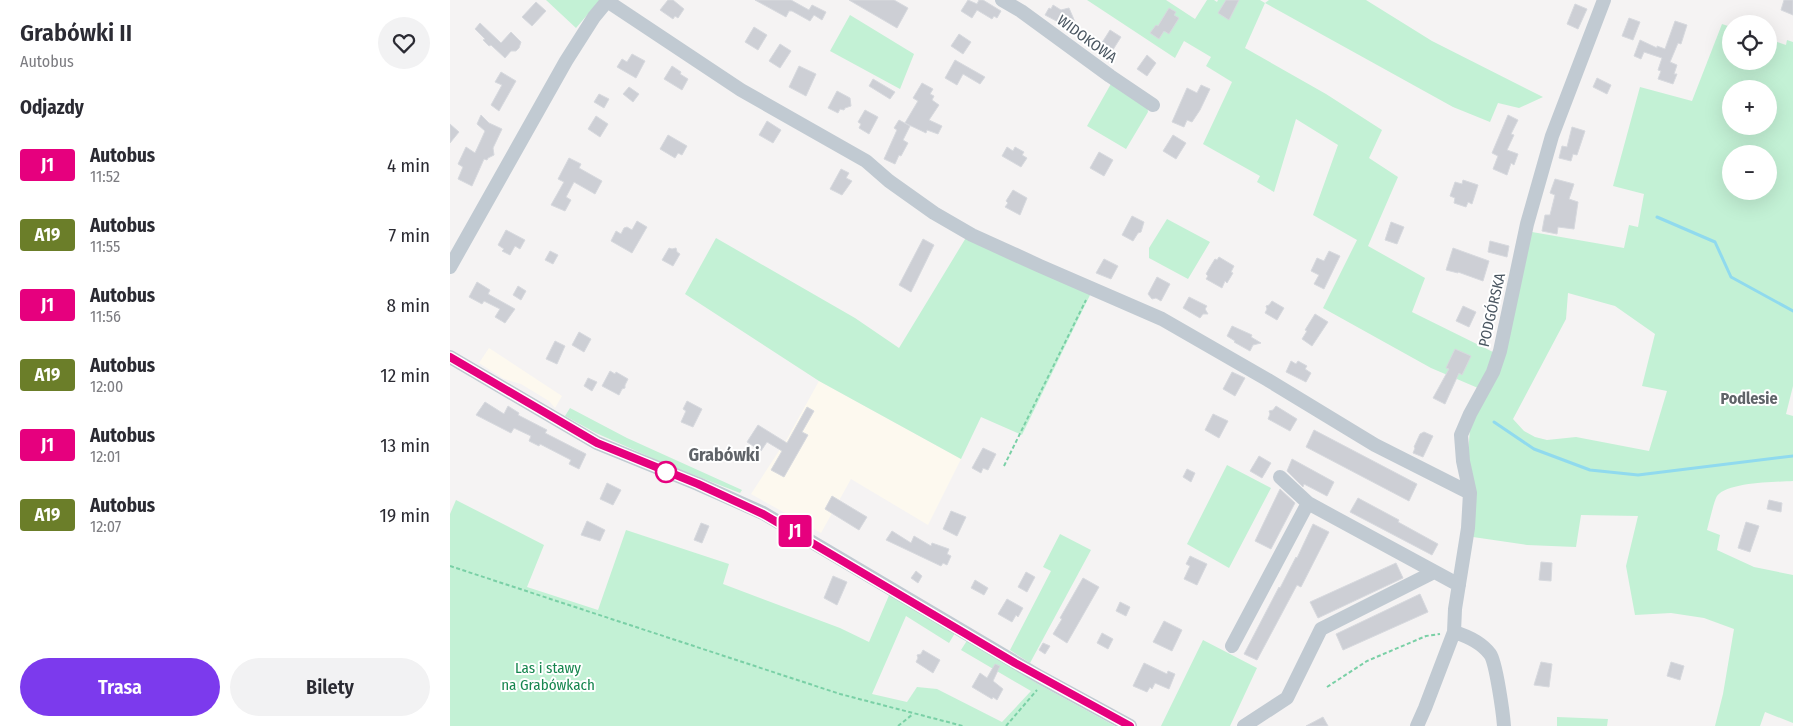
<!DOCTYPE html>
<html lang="pl">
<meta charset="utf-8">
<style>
:root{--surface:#fff;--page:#f2f2f3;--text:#2b2b33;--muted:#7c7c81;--accent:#7c3aed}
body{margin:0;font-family:"Fira Sans Condensed",sans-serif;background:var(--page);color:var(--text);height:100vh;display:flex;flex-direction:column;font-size:19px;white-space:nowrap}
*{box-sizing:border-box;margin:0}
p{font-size:16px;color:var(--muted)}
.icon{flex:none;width:28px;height:28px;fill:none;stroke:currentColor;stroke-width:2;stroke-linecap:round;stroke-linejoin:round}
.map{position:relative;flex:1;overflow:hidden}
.side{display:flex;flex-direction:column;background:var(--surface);width:450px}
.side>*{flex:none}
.badge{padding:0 10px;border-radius:4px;font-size:18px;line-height:32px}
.buttons{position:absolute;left:1272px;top:15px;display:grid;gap:10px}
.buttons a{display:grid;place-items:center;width:55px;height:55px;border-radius:50%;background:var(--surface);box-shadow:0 5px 20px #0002;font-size:25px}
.map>.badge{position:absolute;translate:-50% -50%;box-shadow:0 0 0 2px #fff}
h2{padding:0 20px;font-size:19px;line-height:45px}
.round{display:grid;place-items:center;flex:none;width:52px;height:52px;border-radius:26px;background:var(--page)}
.summary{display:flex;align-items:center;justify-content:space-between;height:85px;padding:0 20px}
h1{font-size:24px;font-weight:600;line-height:38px}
.cta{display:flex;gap:10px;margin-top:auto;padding:10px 20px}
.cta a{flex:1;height:58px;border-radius:30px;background:var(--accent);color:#fff;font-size:20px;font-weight:600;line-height:58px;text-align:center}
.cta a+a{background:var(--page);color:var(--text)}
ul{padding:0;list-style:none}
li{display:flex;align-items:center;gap:15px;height:70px;padding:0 20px}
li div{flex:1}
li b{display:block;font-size:19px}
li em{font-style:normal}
li .badge{min-width:55px;font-weight:700;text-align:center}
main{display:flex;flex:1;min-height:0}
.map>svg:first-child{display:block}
.commercial{fill:#fdf9ef}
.green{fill:#c3f1d5;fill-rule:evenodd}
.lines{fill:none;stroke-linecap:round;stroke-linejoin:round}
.stream{stroke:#90daee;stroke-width:3}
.building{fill:#cdcfd5;stroke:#d7d9de}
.path{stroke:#7ad0a6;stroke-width:2;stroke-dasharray:4 2.5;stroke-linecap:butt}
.minor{stroke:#c1cad2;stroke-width:14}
.line-casing{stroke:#fff;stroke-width:11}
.line{stroke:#e6007e;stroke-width:8}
.stop-dot{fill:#fff;stroke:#e6007e;stroke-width:2.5}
.labels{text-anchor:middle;stroke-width:4;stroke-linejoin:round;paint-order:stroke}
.street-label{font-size:15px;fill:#4a5661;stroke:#fff}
.park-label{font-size:15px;fill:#17864f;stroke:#fff}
.neighbourhood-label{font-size:16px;font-weight:bold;fill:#5f6368;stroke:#fff}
.quarter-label{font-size:18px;font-weight:bold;fill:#5f6368;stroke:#fff}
</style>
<main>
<section class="side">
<div class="summary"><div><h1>Grabówki II</h1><p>Autobus</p></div><a class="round"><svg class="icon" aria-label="heart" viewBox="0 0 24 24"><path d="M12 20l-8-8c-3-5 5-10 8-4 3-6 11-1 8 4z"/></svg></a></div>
<h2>Odjazdy</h2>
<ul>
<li><span class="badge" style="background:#e6007e;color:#fff">J1</span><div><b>Autobus</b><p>11:52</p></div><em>4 min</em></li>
<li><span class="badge" style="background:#6b7e29;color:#fff">A19</span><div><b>Autobus</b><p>11:55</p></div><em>7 min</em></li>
<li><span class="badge" style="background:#e6007e;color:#fff">J1</span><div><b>Autobus</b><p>11:56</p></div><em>8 min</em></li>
<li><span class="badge" style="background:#6b7e29;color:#fff">A19</span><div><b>Autobus</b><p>12:00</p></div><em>12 min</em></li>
<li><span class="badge" style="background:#e6007e;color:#fff">J1</span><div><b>Autobus</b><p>12:01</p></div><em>13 min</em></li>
<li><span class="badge" style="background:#6b7e29;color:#fff">A19</span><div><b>Autobus</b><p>12:07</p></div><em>19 min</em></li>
</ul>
<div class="cta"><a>Trasa</a><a>Bilety</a></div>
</section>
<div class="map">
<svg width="1343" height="726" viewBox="0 0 1343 726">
<rect width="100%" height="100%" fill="#f5f3f3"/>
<path class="commercial" d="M39,348L112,396L105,408L99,401L71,384L54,379L29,363Z
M369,381L511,459L478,525L401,479L371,533L301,494L338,437Z"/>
<path class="green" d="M96,0H150L126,28Z
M637,0H716L745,19L757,0H764L767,2L768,0H810L815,3L819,0H916L982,41L1093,97L1069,108L1048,103L1040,122L1003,107L815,3L795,48L876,94L932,130L919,158L948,177L918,246L975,278L962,312L1045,353L1028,388L981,368L873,308L907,240L863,215L888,145L846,119L824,192L807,182L810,176L753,144L782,82L756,66L761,57L734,41L725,58Z
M400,15L464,54L450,89L380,51Z
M1272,24L1281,27V61H1319V39L1336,45L1337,40L1343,42V386L1336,414L1343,416V481C1326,482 1278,482 1267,496C1264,501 1259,523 1257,530L1270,535L1267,550L1304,567L1343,575V723L1315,712L1310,726H1265L1273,694L1284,629L1254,618L1221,613L1185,615L1176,566L1188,516L1131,515L1126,547L1077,545L1023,537L1018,455L1020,428L1082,232L1174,248L1179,225L1188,227L1194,194L1163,186L1190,87L1242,101ZM1281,89H1319V126H1281ZM1281,154H1319V191H1281ZM1118,293L1165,306L1205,334L1192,386L1217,391L1199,451L1126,437L1097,440L1085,437L1074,431L1063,419L1116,319Z
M662,82L697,105L698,112L676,149L637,126Z
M717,219L760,242L738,279L699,258V248Z
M517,236L641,293L572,435L531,417L511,459L369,381L235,294L266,238L405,318L449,348Z
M120,408L177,438L292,490L290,493L211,462L146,433L115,416Z
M777,465L821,488L779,568L737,544Z
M6,500L94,545L77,587L148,610L176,530L279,564L273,584L390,628L419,642L440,593L505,633L499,643L456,616L422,694L457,702L467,687L487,689L552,722L581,691L511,650L518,639L588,684L665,726H0V514Z
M610,534L641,550L580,663L560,650L601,571L593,567Z
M753,640L807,668L780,726H711Z
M1107,717L1158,719L1157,726H1107Z"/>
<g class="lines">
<path class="stream" d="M1207,217L1265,242L1281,277L1343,311
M1044,422L1084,449L1140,470L1188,475L1343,456"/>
</g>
<path class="building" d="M218,0H223L234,9L228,18L225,16L223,19L210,10Z
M305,0H341L359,10L362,5L376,12L372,20L364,15L360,21L342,11H339L336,17Z
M399,0H444L458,8L447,28Z
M518,0L527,4L529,0H533L551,11L547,18L544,16L542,19L527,10L522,18L511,11Z
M776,0H789L779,20L768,13Z
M1334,0H1343V15L1331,10Z
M86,2L96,11L82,26L72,17Z
M1125,4L1137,9L1128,29L1117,24Z
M603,5L611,10L619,8L625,22L614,25L595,15L599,8L601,9Z
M719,8L726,12L724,15L729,18L719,34L714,31L709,39L700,33L706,25L708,26Z
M1179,18L1190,22L1183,40L1172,36Z
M1225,21L1237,25L1231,44L1228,43L1220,62L1227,65L1224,74H1227L1223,84L1208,79L1211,71L1208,70L1212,58L1194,52L1191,59L1184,56L1190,40L1207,48V46L1215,49Z
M30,23L51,43L61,32L71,42L69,48L66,51H61L55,58L41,45L39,46L33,40L35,39L25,29Z
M304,27L317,35L308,50L295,42Z
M660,30L671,37L659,56L648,49Z
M509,34L521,42L513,54L501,46Z
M330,44L341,51L330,68L319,61Z
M182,54L195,61L186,78L167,67L172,59L177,62Z
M697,55L706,63L697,76L687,69Z
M505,60L535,77L530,84L513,74L507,85L495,78Z
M222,66L231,72L230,74L238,79L232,90L214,79Z
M349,66L366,74L356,96L339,87Z
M51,72L66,81L49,111L41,105L52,85L45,82Z
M1147,78L1161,85L1157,94L1143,87Z
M423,79L445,92L440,99L419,86Z
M472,83L483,89L480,94L484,96L482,100L489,105L479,120L492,126L488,134L477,130L476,133L455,123L468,101L463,98Z
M751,85L760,89L750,110L742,122L737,120L734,127L722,122L737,88L747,93Z
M179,87L189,94L183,102L173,94Z
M387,91L400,98L401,106L395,108L394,110L390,109L388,113L378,108Z
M149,94L159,99L154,108L144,102Z
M415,110L428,117L419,134L409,128L411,124L408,122Z
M31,115L39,123L52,129L43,148L44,155L38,158L37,160L34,159L22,186L8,179L13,167L8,164L16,147L25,153L31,140L35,131L27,124Z
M1058,115L1068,120L1061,134L1064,135L1057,150L1068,154L1064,165L1061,163L1057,175L1043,169L1048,156L1042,153Z
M146,116L158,124L150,137L138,129Z
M449,120L460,126L453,140L458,143L451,156L449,155L445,164L434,159L447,130L444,128Z
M317,121L331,130L323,143L309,135Z
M0,124L9,132L0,143Z
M1122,127L1135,131L1127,155L1123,154L1121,161L1109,158L1112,146L1117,147Z
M218,135L237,146L232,155L228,153L225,158L210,149Z
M723,135L736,143L726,159L713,151Z
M557,147L563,151L565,147L574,152L572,155L577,158L571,167L552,156Z
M649,152L663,160L654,176L640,168Z
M119,158L131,164L129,168L152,181L145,194L124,182L116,197L121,200L115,211L101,205L114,182L108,179Z
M391,169L399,173L396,178L402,181L392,195L380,189Z
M1105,179L1124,184L1119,199L1128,202L1124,229L1108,227L1107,234L1092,231L1095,215H1100L1105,195L1100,193Z
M1013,180L1028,185L1022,204L1018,202L1016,207L1004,203L1005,198L1000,196L1005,182L1012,184Z
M563,190L577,198L570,215L555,207L558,203L556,201Z
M682,216L694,222L691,232L688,233L683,241L672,235Z
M187,221L197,227L182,253L161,241L166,231L171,234L174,228L177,227L182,230Z
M941,222L954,227L947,244L935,240Z
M56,230L75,240L70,249L65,246L60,255L52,251L54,249L48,245Z
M473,239L484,245L461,292L449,285Z
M1040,241L1059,246L1057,257L1038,252Z
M219,248L222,249L226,248L227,252L230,254L223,266L212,260Z
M1003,248L1039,261L1033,281L1008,272V273L996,270Z
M100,251L108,255L103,264L95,260Z
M879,251L890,256L874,289L864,284L869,275L861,271L867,258L874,261Z
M769,257L784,266L781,272L783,273L777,283L775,281L772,288L756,279L758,276L756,274L760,267L765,259L767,260Z
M654,259L668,266L661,279L646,273Z
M707,277L720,284L711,301L706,298L702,299L698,294Z
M27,282L40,290L38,294L65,309L55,323L45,317L50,309L34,301L32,304L19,297Z
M68,286L76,291L71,300L63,295Z
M739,297L757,306L755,309L758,314H753L750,318L733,308Z
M822,301L834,308L827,320L815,313L817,309L816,306L819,305Z
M1013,306L1026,312L1019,327L1006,321Z
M865,314L878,322L862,346L852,339L857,331L855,330Z
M782,326L802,335L801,337L811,343L803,345L800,351L784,342L785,341L777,336Z
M129,332L141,339L134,352L122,345Z
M105,341L115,346L107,364L96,359Z
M1005,349L1021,356L1012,375L1009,373L995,404L983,398L999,369L996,368Z
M841,361L846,364L848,361L857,366L855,369L861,373L856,382L836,372Z
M160,371L165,374L166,372L178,379L175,385V388L172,389L169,395L152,386Z
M782,372L795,378L785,396L773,389Z
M138,378L147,382L142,391L134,386Z
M237,401L252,409L243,427L231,422L236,411L233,409Z
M35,402L54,414L58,406L69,413L68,415L97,430L95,433L136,454L129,469L119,464L121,460L90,444L89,446L79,441L81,436L64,428L61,433L26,415Z
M826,406L847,419L840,431L818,419L820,414L819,411L823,410Z
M357,407L364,411L352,432L358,435L334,477L321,470L332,451L317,442L311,451L297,442L308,425L337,443Z
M763,414L778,421L769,438L755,430Z
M864,430L967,484L959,501L856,447Z
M974,432L983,436L973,457L963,453L965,448L964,447L970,434Z
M533,448L546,454L538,470L533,468L531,473L522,468Z
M809,456L821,463L812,478L800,471Z
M842,459L884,482L877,496L854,484L853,487L837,471Z
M737,469L745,473L741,482L733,477Z
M157,483L171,490L163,505L150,499Z
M830,489L845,503L821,549L805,541Z
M382,496L417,517L409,530L375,509Z
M908,498L949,520L948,522L988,544L982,555L900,512Z
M1319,500L1332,503L1331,512L1317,509Z
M501,511L516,517L507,536L493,529Z
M137,521L155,530L150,541L131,535Z
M1296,522L1309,526L1300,552L1288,548Z
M251,523L259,526L252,543L244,540Z
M863,524L879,532L851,587L847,585L807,660L794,654L829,587L830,588L846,557L847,558Z
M442,531L461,543L464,536L481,546L482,543L499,549L497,554L501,556L497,565L493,563L491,566L436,540Z
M740,556L757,564L747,585L734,579L740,566L736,564Z
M1091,562L1102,563L1101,581L1089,580Z
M946,563L953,578L868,618L860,602Z
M466,571L472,576L468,583L461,578Z
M576,572L585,577L577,592L568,587Z
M383,576L397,582L387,605L374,598Z
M633,578L649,587L617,643L603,634L612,619L610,618Z
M525,580L538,588L534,595L521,588Z
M970,594L978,612L893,650L886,634Z
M557,599L573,608L568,617L566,615L562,622L548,614Z
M670,602L680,607L676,616L666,611Z
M714,621L732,630L722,651L703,642Z
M652,633L663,639L658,649L647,643Z
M593,643L600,646L595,654L589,650Z
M473,650L490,660L483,673L466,662L468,658L467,655L471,654Z
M1091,662L1102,664L1099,687L1084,685Z
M1221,662L1234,666L1230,680L1217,676Z
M694,663L717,674L718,671L725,674L719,689L705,683L702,689L700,687L697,692L683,686Z
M545,664L550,666L543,681L553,689L547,700L543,697L542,699L522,687L530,673L537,678Z
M873,717L878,726H856Z"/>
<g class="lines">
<path class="path" d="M554,466L636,300
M0,566L390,694L513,726
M877,687L917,661L976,636L990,634
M448,726L463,714
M556,726L587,690"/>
<path class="minor" d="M552,0L571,11L660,76L703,105
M157,1L291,90L416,161L439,181L484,213L522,235L590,266L712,319L818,380L925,445L1020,493
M0,267L116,61L144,17L158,0
M0,357L147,443L248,484L313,513L590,677L680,726
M830,477L858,503
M1004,632C1017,636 1031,642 1040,654C1046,662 1053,713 1054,726
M782,646L858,503L1009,585
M794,726L837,698L871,629L984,572
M967,726L975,708L1004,632L1005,609L1018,528L1020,493L1013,461L1011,435L1020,414L1043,372L1050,351L1077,224L1102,136L1154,0"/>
</g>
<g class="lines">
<g class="line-casing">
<path id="line" d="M0,357L147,443L248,484L313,514L565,663L680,726"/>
</g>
<use href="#line" class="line"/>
</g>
<circle class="stop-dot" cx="216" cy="472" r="10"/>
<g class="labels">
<g class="street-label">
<text transform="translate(637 39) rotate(36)" y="5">WIDOKOWA</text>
<text transform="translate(1042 310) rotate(-77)" y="5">PODGÓRSKA</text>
</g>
<g class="park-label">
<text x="98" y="673">Las i stawy<tspan x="98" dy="17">na Grabówkach</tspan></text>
</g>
<g class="neighbourhood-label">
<text x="1299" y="404">Podlesie</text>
</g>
<g class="quarter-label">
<text x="274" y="461">Grabówki</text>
</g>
</g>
</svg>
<div class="buttons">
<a><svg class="icon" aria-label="locate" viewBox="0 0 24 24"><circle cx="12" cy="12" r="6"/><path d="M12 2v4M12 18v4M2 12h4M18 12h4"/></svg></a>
<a>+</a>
<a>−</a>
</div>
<b class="badge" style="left:345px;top:531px;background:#e6007e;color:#fff">J1</b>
</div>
</main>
